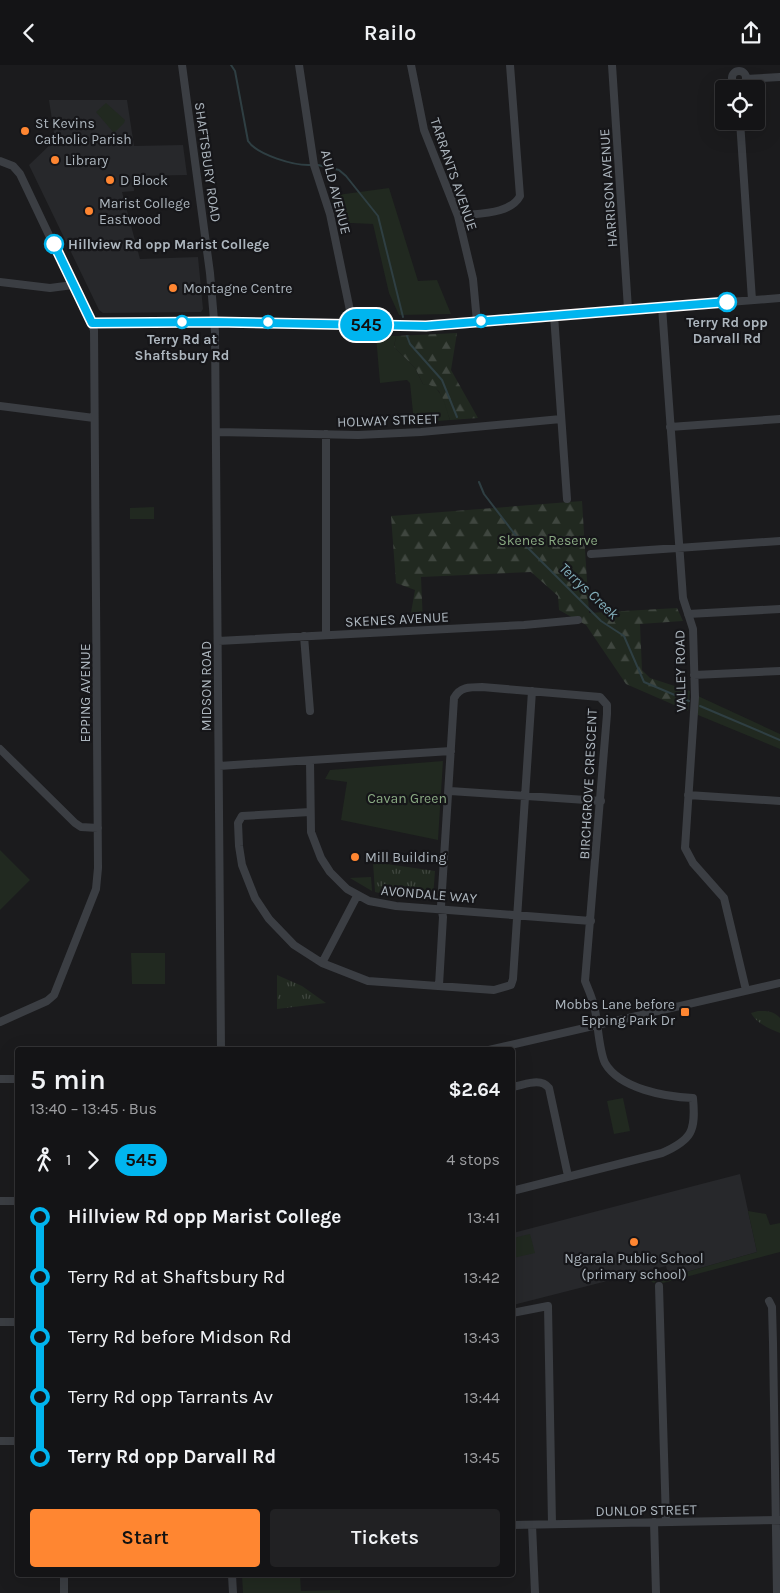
<!DOCTYPE html>
<meta charset="utf-8">
<style>
:root{--surface:#141416;--page:#212123;--text:#f1f3f6;--muted:#9d9ea1;--line:#333335;--accent:#ff8631}
body{margin:0;font-family:Karla,sans-serif;background:var(--page);color:var(--text);height:100vh;display:flex;flex-direction:column;font-size:19px;white-space:nowrap}
*{box-sizing:border-box;margin:0}
p{font-size:16px;color:var(--muted)}
.icon{flex:none;width:28px;height:28px;fill:none;stroke:currentColor;stroke-width:2;stroke-linecap:round;stroke-linejoin:round}
.map{position:relative;flex:1;overflow:hidden}
.details{position:absolute;left:15px;top:982px;width:500px;height:530px;display:flex;flex-direction:column;background:var(--surface);border-radius:5px;box-shadow:0 5px 20px #0002,0 0 0 1px var(--line)}
.details>*{flex:none}
.badge{padding:0 10px;border-radius:16px;font-size:18px;line-height:32px}
.buttons{position:absolute;left:715px;top:15px;display:grid;gap:10px}
.buttons a{display:grid;place-items:center;width:50px;height:50px;border-radius:5px;background:var(--surface);box-shadow:0 5px 20px #0002,0 0 0 1px var(--line);font-size:25px}
.map>.badge{position:absolute;translate:-50% -50%;box-shadow:0 0 0 2px #fff}
.legs{display:flex;align-items:center;gap:8px;height:55px;padding:0 15px;font-size:16px}
.legs p{margin-inline-start:auto}
.head{display:flex;align-items:center;justify-content:space-between;height:85px;padding:0 15px}
h1{font-size:28px;font-weight:600;line-height:38px}
.action{display:flex;gap:10px;margin-top:auto;padding:10px 15px}
.action a{flex:1;height:58px;border-radius:5px;background:var(--accent);color:#111;font-size:20px;font-weight:600;line-height:58px;text-align:center}
.action a+a{background:var(--page);color:var(--text)}
ul{padding:0 15px;list-style:none}
li{display:flex;align-items:center;gap:18px;height:60px;font-size:19px}
li i{display:grid;place-items:center;width:8px;height:100%;margin:0 6px;background:currentColor}
li i::after{content:'';width:12px;height:12px;margin:-6px;border:4px solid;border-radius:50%;background:var(--surface)}
li p{margin-inline-start:auto}
li:first-child i{background:linear-gradient(#0000 50%,currentColor 0)}
li:last-child i{background:linear-gradient(currentColor 50%,#0000 0)}
header{display:flex;justify-content:space-between;align-items:center;height:65px;padding:0 15px;background:var(--surface);font-size:22px;font-weight:600}
.map>svg:first-child{display:block}
.built{fill:#27282b}
.grass{fill:url(#grass-tufts)}
.forest{fill:url(#forest-firs)}
.green{fill:#212920}
.lines{fill:none;stroke-linecap:round;stroke-linejoin:round}
.stream{stroke:#2f3f43;stroke-width:2}
.minor{stroke:#3b3e43;stroke-width:8}
.line-1-casing{stroke:#fff;stroke-width:11}
.line-1{stroke:#00b5ef;stroke-width:8}
.poi-dot{fill:#ff8631;stroke:#161619;stroke-width:2}
.stop-1-dot{fill:#fff;stroke:#00b5ef;stroke-width:2.5}
.labels{text-anchor:middle;stroke-width:4.5;stroke-linejoin:round;paint-order:stroke}
.poi-label{font-size:14px;fill:#adb6be;stroke:#161619;text-anchor:start}
.street-label{font-size:14px;fill:#adb6be;stroke:#161619}
.stop-label{font-size:14px;font-weight:bold;fill:#adb6be;stroke:#161619}
.park-label{font-size:14px;fill:#8aaa83;stroke:#161619}
.water-label{font-size:15px;font-style:italic;fill:#82aeba;stroke:#161619}
</style>
<header><svg class="icon" aria-label="back" viewBox="0 0 24 24"><path d="M15 5l-7 7 7 7"/></svg>Railo<svg class="icon" aria-label="share" viewBox="0 0 24 24"><path d="M12 15V3M7 8l5-5 5 5M5 13v7h14v-7"/></svg></header>
<div class="map">
<svg width="780" height="1528" viewBox="0 0 780 1528">
<defs>
<pattern id="grass-tufts" width="24" height="20" patternUnits="userSpaceOnUse" patternTransform="scale(1.25)"><rect width="24" height="20" fill="#212920"/><path d="M3 7l-1-3M5 7V3M7 7l1-3M15 17l-1-3M17 17v-4M19 17l1-3" fill="none" stroke="#3f463f"/></pattern>
<pattern id="forest-firs" width="22" height="20" patternUnits="userSpaceOnUse" patternTransform="scale(1.25)"><rect width="22" height="20" fill="#212920"/><path d="M5 1l3.5 6h-7zM16 11l3.5 6h-7z" fill="#3f463f"/></pattern>
</defs>
<rect width="100%" height="100%" fill="#1b1b1d"/>
<path class="built" d="M49,35H127L134,81L183,80L187,110L133,111L134,126L122,127L140,194L198,192L203,244L201,247L103,248L99,245L29,100L55,75Z
M740,1109L757,1187L669,1212L666,1201L513,1240V1168Z"/>
<path class="grass" d="M373,797L435,806L433,832L431,834L389,830L375,827Z
M371,812L372,826L350,813Z
M277,910L302,921L326,938L277,944Z
M758,946C767,946 774,946 780,953V968C770,964 756,958 751,948Z"/>
<path class="forest" d="M457,268L451,305L478,353L450,355L439,326L423,319L415,303L394,282L396,271Z
M582,436L589,548L677,543L683,556L640,559L642,605L650,613L690,626L688,646L626,619L586,560L559,545L558,531L531,507L421,512L423,559H409L415,525L396,518L391,451Z"/>
<path class="green" d="M106,38L125,55L124,58L114,68L96,47Z
M389,123L418,216L437,215L451,249L399,250L389,228L373,159L351,158L341,162L330,131Z
M376,271H396L394,282L415,303L423,319C442,319 445,340 450,355L414,358L410,318L407,315L380,318Z
M154,442V454H130V443Z
M698,631L780,669V684L698,650Z
M443,696L438,775L341,755L347,717L325,714L330,705Z
M0,785L30,815L0,845Z
M131,888H165V919H132Z
M623,1033L630,1066L614,1069L607,1036Z
M748,1146L766,1149L770,1160L780,1158V1187L663,1218L658,1215L654,1218L648,1215L676,1210L757,1187Z
M530,1169L535,1188L513,1193V1173Z
M242,1510H300L301,1526L340,1525V1528H243Z"/>
<g class="lines">
<path class="stream" d="M231,0L235,6L248,76C257,90 295,101 311,100
M318,100L339,105L346,111L378,151L403,252
M407,271L410,279L442,315L457,352
M479,417L484,429L517,472L601,556L624,571L644,617L689,636
M700,641L780,675"/>
<path class="minor" d="M182,0L210,208L215,267L221,985
M299,0L314,100L330,149L353,260
M411,0L424,65L458,151L473,214L477,257
M612,0L628,244
M732 13a7 7 0 1 1 14 0a7 7 0 1 1-14 0Z
M746,14L780,12
M740,56L752,235
M0,96L13,101L20,109L94,265L98,803L96,824L54,930L47,936L0,957
M458,151C477,148 510,150 520,131L510,0
M0,217L50,223L73,220
M662,242L683,533L693,564L695,632L685,783L693,798L724,833L746,925
M554,250L567,434
M92,258L215,257L426,261L780,233
M0,341L94,353
M670,362L780,354
M216,367L358,370L421,367L561,354
M591,489L780,476
M688,549L780,544
M326,570V369
M304,571L310,646
M218,576L524,560L578,555
M694,610L780,606
M0,684L75,758L81,762L98,763
M310,696L311,767L321,793L330,807L347,824L369,836L396,841L591,856
M219,701L451,686
M450,726L601,736
M688,730L780,736
M310,747L242,751L238,758L239,781L242,800L255,833L269,854L294,880L322,898L368,916L494,925L511,920L513,914L532,626
M322,898L357,831
M439,920L443,852L441,841L454,633C460,622 469,622 482,622L600,632L607,640V649L585,916C589,926 593,934 595,945C598,959 599,986 605,998C620,1024 666,1032 693,1033C696,1066 692,1075 662,1088L512,1126
M489,985L780,918
M0,1014H18
M512,1022C525,1020 540,1012 549,1023L568,1111
M0,1136H18
M659,1221L666,1457
M769,1236L772,1242L773,1278L777,1528
M512,1248L548,1241L552,1459
M0,1257H18
M0,1376H18
M654,1457L656,1528
M512,1460L780,1455
M532,1460L535,1528
M64,1510V1528
M232,1510L233,1528"/>
</g>
<g class="lines">
<g class="line-1-casing">
<path id="line-1" d="M54,179L92,258L215,257L426,261L727,237"/>
</g>
<use href="#line-1" class="line-1"/>
</g>
<g class="poi-dot">
<circle cx="25" cy="66" r="5"/>
<circle cx="55" cy="95" r="5"/>
<circle cx="110" cy="115" r="5"/>
<circle cx="89" cy="146" r="5"/>
<circle cx="173" cy="223" r="5"/>
<circle cx="355" cy="792" r="5"/>
<rect x="680" y="942" width="10" height="10" rx="2.5"/>
<circle cx="634" cy="1177" r="5"/>
</g>
<g class="stop-1-dot">
<circle cx="54" cy="179" r="9"/>
<circle cx="727" cy="237" r="9"/>
<circle cx="481" cy="256" r="6"/>
<circle cx="182" cy="257" r="6"/>
<circle cx="268" cy="257" r="6"/>
</g>
<g class="labels">
<g class="poi-label">
<text x="35" y="63">St Kevins<tspan x="35" dy="16">Catholic Parish</tspan></text>
<text x="65" y="100">Library</text>
<text x="120" y="120">D Block</text>
<text x="99" y="143">Marist College<tspan x="99" dy="16">Eastwood</tspan></text>
<text x="183" y="228">Montagne Centre</text>
<text x="365" y="797">Mill Building</text>
<text x="675" y="944" text-anchor="end">Mobbs Lane before<tspan x="675" dy="16">Epping Park Dr</tspan></text>
<text x="634" y="1198" text-anchor="middle">Ngarala Public School<tspan x="634" dy="16">(primary school)</tspan></text>
</g>
<g class="street-label">
<text transform="translate(208 97) rotate(82)" y="5">SHAFTSBURY ROAD</text>
<text transform="translate(454 109) rotate(71)" y="5">TARRANTS AVENUE</text>
<text transform="translate(608 123) rotate(-94)" y="5">HARRISON AVENUE</text>
<text transform="translate(336 127) rotate(76)" y="5">AULD AVENUE</text>
<text transform="translate(388 355) rotate(-2)" y="5">HOLWAY STREET</text>
<text transform="translate(397 554) rotate(-3)" y="5">SKENES AVENUE</text>
<text transform="translate(680 606) rotate(-91)" y="5">VALLEY ROAD</text>
<text transform="translate(206 621) rotate(-90)" y="5">MIDSON ROAD</text>
<text transform="translate(85 628) rotate(-90)" y="5">EPPING AVENUE</text>
<text transform="translate(588 719) rotate(-87)" y="5">BIRCHGROVE CRESCENT</text>
<text transform="translate(429 829) rotate(5)" y="5">AVONDALE WAY</text>
<text transform="translate(646 1445) rotate(-1)" y="5">DUNLOP STREET</text>
</g>
<g class="stop-label">
<text x="68" y="184" text-anchor="start">Hillview Rd opp Marist College</text>
<text x="727" y="262">Terry Rd opp<tspan x="727" dy="16">Darvall Rd</tspan></text>
<text x="182" y="279">Terry Rd at<tspan x="182" dy="16">Shaftsbury Rd</tspan></text>
</g>
<g class="park-label">
<text x="548" y="480">Skenes Reserve</text>
<text x="407" y="738">Cavan Green</text>
</g>
<g class="water-label">
<text transform="translate(589 526) rotate(43)" y="5">Terrys Creek</text>
</g>
</g>
</svg>
<div class="buttons">
<a><svg class="icon" aria-label="locate" viewBox="0 0 24 24"><circle cx="12" cy="12" r="6"/><path d="M12 2v4M12 18v4M2 12h4M18 12h4"/></svg></a>
</div>
<b class="badge" style="left:366px;top:260px;background:#00b5ef;color:#111">545</b>
<section class="details">
<div class="head"><div><h1>5 min</h1><p>13:40 – 13:45 · Bus</p></div><b>$2.64</b></div>
<div class="legs"><svg class="icon" aria-label="walk" viewBox="0 0 24 24"><circle cx="13" cy="4" r="2"/><path d="M13 8l-2 6 4 7M11 14l-3 7M7 12l3-4h3l4 4"/></svg>1<svg class="icon" aria-label="forward" viewBox="0 0 24 24"><path d="M9 5l7 7-7 7"/></svg><b class="badge" style="background:#00b5ef;color:#111">545</b><p>4 stops</p></div>
<ul>
<li><i style="color:#00b5ef"></i><b>Hillview Rd opp Marist College</b><p>13:41</p></li>
<li><i style="color:#00b5ef"></i><span>Terry Rd at Shaftsbury Rd</span><p>13:42</p></li>
<li><i style="color:#00b5ef"></i><span>Terry Rd before Midson Rd</span><p>13:43</p></li>
<li><i style="color:#00b5ef"></i><span>Terry Rd opp Tarrants Av</span><p>13:44</p></li>
<li><i style="color:#00b5ef"></i><b>Terry Rd opp Darvall Rd</b><p>13:45</p></li>
</ul>
<div class="action"><a>Start</a><a>Tickets</a></div>
</section>
</div>
